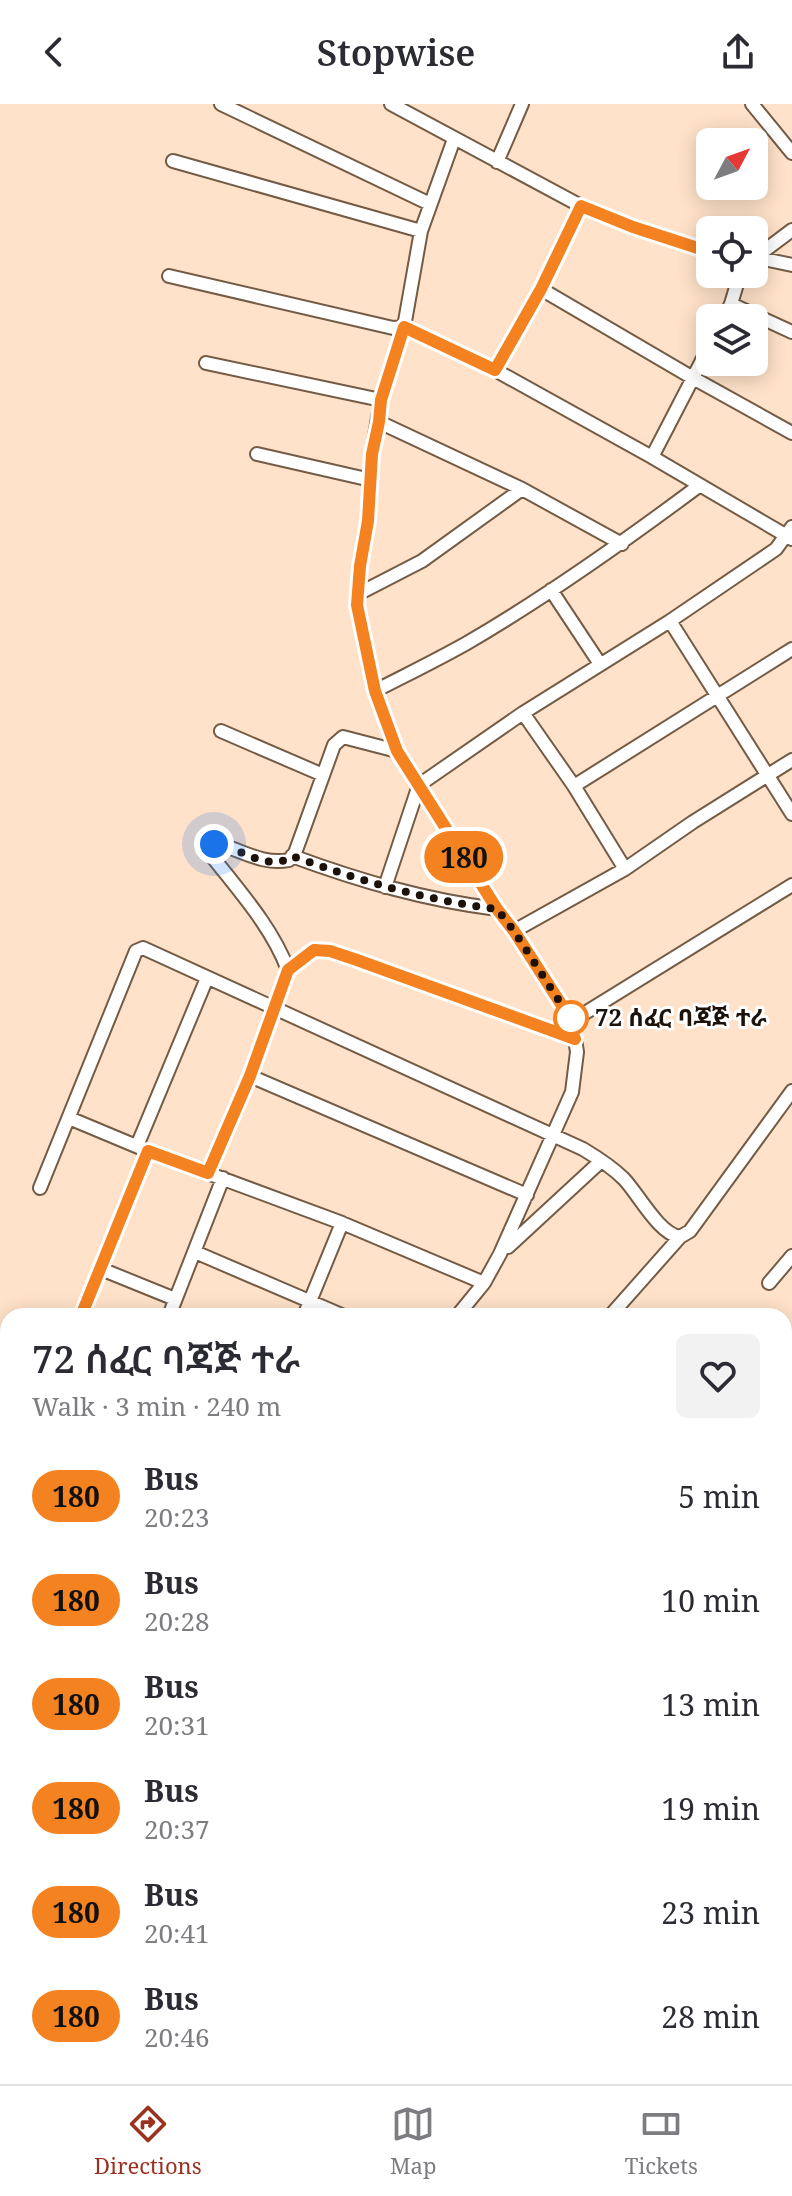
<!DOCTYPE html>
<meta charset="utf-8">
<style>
:root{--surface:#fff;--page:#f2f2f3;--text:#2b2b33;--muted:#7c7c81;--line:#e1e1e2;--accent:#9b311f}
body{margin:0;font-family:"Noto Serif","Noto Sans Ethiopic",serif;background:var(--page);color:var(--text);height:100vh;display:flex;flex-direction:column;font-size:30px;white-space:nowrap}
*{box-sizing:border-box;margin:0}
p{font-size:26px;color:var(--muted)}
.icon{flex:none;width:44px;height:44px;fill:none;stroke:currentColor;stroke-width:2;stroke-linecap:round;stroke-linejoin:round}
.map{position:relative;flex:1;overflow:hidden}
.details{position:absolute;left:0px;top:1204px;width:792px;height:776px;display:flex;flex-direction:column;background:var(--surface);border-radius:24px 24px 0 0;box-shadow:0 4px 20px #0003}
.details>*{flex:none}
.badge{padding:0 16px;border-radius:26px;font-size:28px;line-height:52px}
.needle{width:52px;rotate:49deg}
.controls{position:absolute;left:696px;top:24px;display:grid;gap:16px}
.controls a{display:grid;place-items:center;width:72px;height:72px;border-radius:12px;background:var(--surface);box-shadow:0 4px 20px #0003;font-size:40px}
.you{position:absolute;width:40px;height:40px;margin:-20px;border:6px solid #fff;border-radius:50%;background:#1a73e8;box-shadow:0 0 0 12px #1a73e833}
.map>.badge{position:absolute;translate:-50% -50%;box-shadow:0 0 0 4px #fff}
.round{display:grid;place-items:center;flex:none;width:84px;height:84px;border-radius:12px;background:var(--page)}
.overview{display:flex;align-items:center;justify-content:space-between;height:136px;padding:0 32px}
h1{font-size:38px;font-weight:600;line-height:60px}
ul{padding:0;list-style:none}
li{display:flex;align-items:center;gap:24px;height:104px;padding:0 32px}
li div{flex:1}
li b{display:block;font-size:30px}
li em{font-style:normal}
li .badge{min-width:88px;font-weight:700;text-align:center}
header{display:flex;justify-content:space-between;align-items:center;height:104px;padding:0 32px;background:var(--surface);font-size:36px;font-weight:600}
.tabs{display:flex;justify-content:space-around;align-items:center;height:112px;border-top:2px solid var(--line);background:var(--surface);font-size:22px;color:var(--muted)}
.tabs a{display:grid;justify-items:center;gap:4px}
.tabs .on{color:var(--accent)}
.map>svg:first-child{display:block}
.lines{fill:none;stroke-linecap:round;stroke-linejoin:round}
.minor-casing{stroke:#745b45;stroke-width:16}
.minor{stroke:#fff;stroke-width:12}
.line-casing{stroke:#fff;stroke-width:18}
.line{stroke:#f58220;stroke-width:12}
.walk{stroke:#1c1209;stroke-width:8;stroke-dasharray:0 14.4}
.stop-dot{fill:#fff;stroke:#f58220;stroke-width:4}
.labels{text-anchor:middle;stroke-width:6;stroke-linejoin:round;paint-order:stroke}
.stop-label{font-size:24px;font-weight:bold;fill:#1c1209;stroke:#fff;text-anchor:start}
</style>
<header><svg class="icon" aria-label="back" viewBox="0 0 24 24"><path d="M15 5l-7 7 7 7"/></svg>Stopwise<svg class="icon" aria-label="share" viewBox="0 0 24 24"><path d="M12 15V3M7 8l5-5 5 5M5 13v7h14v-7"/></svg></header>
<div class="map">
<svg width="792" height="1980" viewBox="0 0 792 1980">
<rect width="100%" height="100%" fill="#ffe2c9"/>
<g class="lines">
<g class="minor-casing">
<path id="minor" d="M221,0L430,100
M391,0L581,102L633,123L710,148
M752,0L792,49
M454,35L421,127L404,223L381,296L372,350L368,417L360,462L357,501L375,587L397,647L497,805L514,827L572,917L570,925L575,935L577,948L572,988L500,1150L484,1179L457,1212
M173,57L421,127
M497,58L522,0
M754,153L792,161
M756,153L792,126
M169,172L393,224L404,223L495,266L652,353L792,435
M541,185L693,274L792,329
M731,200L792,228
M724,214L731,200L740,170
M206,259L381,296
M495,266L541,185L581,102
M379,318L522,385L622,440
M257,350L371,376
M652,353L710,241
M551,486L600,560
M358,490L422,457L522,385
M670,517L792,710
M375,587C406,571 437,556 467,539C548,492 625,437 700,381
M523,609L574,682L625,765
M221,627L323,671
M574,682L792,545
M292,752C360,777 425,796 497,805
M385,783L419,681L523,609L670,517L776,445L792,423
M514,827L625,765L693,718L792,656
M288,866C272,823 239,787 211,751V743L214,740H219C243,747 263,761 289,756L295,749L334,641L343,633L397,647
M572,917L792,781
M250,972L527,1091
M69,1014L148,1047L342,1119L484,1179
M137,1042L207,874
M208,1069L250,972L288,866L314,846L330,847L357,856L575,935
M40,1084L136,847L143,844L583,1045C598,1054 612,1063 624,1075C639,1091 659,1130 680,1133
M508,1143L600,1058
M195,1148L344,1212
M101,1165L175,1195
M769,1179L792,1152
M81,1212L148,1047
M169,1212L223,1074
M304,1212L342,1119
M610,1212L680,1133L690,1127L792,987
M784,1341L792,1343
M784,1461L792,1463
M784,1560L792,1526
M784,1642L792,1639
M0,1921L8,1927
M49,1972L52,1980
M315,1972L323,1980
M686,1972V1980
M102,1980L113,1972
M210,1980L222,1972
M352,1980L358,1972
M551,1980L553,1972"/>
</g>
<use href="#minor" class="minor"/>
</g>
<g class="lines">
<g class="line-casing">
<path id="line" d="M81,1212L148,1047L208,1069L250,972L288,866L314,846L330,847L357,856L575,935L570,925L572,917L514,827L497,805L397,647L375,587L357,501L360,462L368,417L372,350L379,318L381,296L404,223L495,266L541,185L581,102L633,123L710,148"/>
</g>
<use href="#line" class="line"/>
<path class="walk" d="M214,740C239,742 269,770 292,752C361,777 424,796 497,805L514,827L572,917L571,914"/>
</g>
<circle class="stop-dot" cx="571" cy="914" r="16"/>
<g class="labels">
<g class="stop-label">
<text x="595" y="922">72 ሰፈር ባጃጅ ተራ</text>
</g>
</g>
</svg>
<div class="controls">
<a><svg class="needle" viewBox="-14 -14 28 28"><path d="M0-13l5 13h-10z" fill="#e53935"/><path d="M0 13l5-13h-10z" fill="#7c7c81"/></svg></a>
<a><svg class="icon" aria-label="locate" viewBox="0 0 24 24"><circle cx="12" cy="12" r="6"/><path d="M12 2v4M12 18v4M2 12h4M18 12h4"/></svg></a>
<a><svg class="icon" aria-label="layers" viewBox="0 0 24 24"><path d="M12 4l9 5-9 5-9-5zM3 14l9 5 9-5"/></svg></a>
</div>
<div class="you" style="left:214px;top:740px"></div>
<b class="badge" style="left:464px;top:753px;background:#f58220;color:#111">180</b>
<section class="details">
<div class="overview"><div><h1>72 ሰፈር ባጃጅ ተራ</h1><p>Walk · 3 min · 240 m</p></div><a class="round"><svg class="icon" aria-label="heart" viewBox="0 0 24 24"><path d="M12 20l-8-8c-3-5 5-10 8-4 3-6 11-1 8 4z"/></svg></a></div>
<ul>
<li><span class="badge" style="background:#f58220;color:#111">180</span><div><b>Bus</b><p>20:23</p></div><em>5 min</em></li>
<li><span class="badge" style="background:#f58220;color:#111">180</span><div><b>Bus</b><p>20:28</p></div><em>10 min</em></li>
<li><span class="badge" style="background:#f58220;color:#111">180</span><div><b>Bus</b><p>20:31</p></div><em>13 min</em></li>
<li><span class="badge" style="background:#f58220;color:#111">180</span><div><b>Bus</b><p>20:37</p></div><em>19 min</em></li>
<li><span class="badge" style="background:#f58220;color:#111">180</span><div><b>Bus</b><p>20:41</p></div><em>23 min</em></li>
<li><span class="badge" style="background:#f58220;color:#111">180</span><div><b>Bus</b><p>20:46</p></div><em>28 min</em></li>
</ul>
</section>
</div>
<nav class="tabs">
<a class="on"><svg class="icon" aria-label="directions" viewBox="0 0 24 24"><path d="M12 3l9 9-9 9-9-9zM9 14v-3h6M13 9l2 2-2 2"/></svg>Directions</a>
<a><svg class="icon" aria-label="map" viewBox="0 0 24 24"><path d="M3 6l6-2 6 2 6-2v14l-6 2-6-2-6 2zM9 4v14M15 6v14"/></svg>Map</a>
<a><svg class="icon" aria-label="tickets" viewBox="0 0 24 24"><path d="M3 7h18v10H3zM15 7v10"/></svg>Tickets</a>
</nav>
